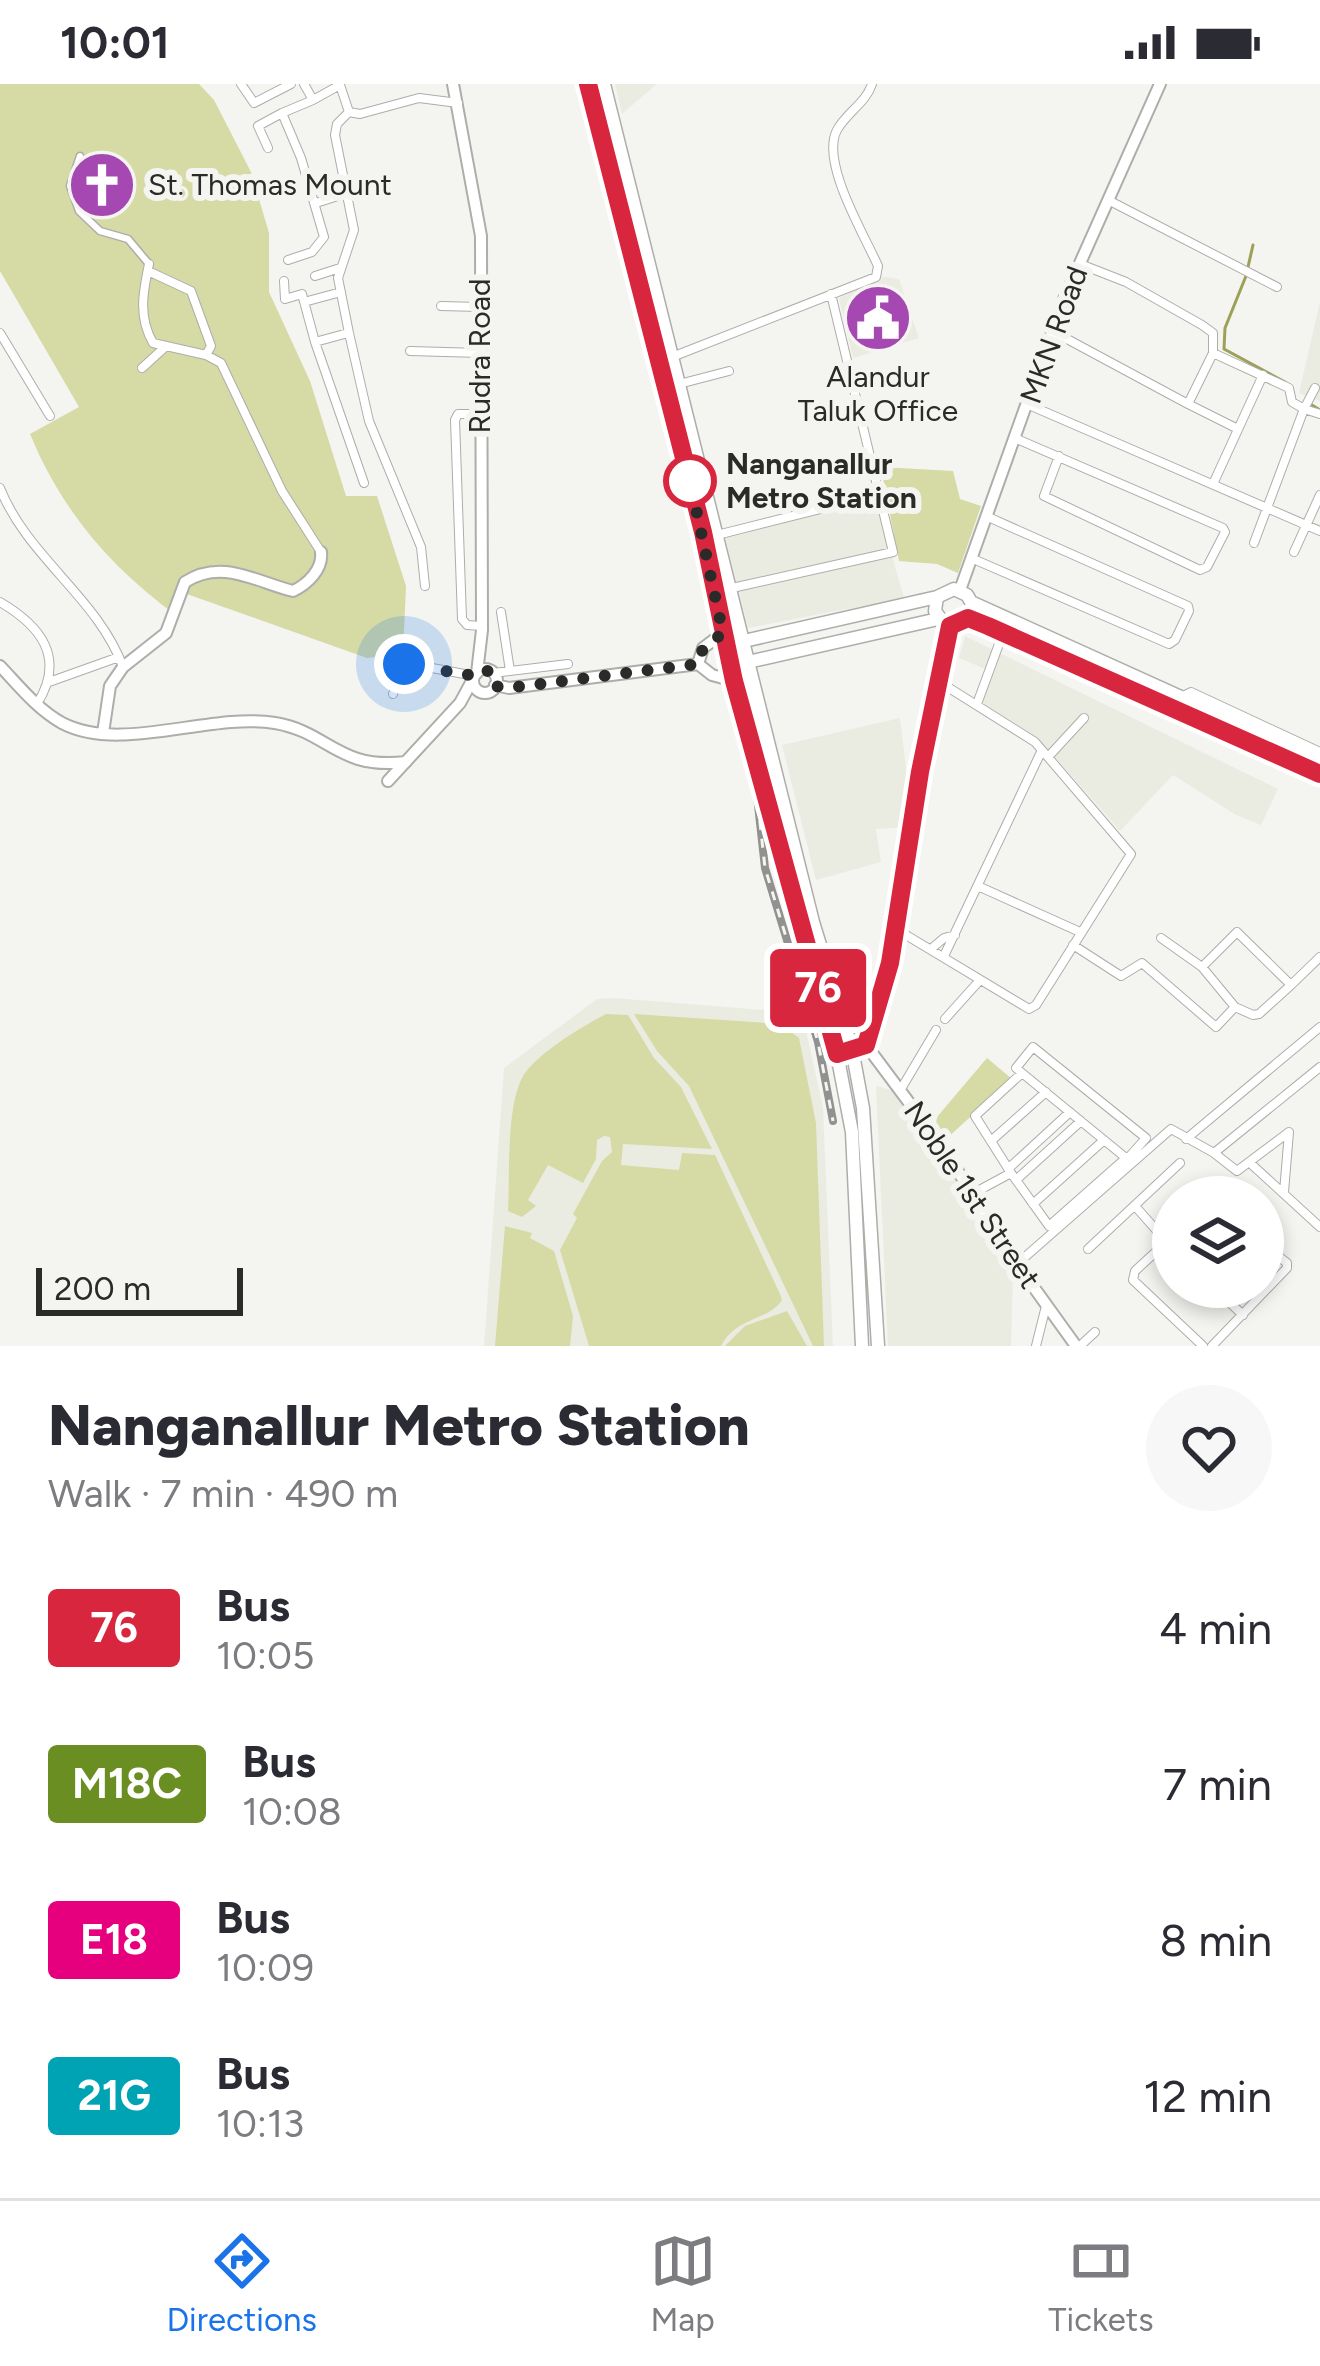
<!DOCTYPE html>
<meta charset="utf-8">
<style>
:root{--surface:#fff;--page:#f7f7f7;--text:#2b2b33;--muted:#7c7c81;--line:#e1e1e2;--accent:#1a73e8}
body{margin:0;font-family:Figtree,sans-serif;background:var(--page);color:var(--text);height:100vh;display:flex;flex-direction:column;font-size:45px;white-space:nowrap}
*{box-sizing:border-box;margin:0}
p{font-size:39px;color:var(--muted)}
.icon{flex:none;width:66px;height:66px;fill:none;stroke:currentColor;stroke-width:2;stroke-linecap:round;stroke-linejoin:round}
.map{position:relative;height:1262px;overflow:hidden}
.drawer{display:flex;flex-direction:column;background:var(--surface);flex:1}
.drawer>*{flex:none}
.badge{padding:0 24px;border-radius:9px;font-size:42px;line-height:78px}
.controls{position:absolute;left:1152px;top:1092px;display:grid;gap:24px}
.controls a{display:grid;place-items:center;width:132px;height:132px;border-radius:50%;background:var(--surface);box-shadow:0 6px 18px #0003;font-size:60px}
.scale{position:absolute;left:36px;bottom:30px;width:207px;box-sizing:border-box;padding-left:12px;border:6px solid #2a2a29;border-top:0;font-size:33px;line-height:42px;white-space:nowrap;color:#2a2a29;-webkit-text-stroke:9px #f4f4f1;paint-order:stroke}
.you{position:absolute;width:60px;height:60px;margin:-30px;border:9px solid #fff;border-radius:50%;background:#1a73e8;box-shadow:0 0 0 18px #1a73e833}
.map>.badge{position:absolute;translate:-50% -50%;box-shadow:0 0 0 6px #fff}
.round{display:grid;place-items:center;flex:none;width:126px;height:126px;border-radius:63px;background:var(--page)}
.headline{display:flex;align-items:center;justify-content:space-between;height:204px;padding:0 48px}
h1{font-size:57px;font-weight:800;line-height:90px}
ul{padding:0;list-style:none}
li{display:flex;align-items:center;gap:36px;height:156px;padding:0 48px}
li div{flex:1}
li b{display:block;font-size:45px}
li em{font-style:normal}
li .badge{min-width:132px;font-weight:700;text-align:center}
.status{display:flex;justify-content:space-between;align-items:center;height:84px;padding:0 60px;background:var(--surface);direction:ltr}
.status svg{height:33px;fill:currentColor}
.dock{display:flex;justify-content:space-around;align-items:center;height:168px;border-top:3px solid var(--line);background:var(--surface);font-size:33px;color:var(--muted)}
.dock a{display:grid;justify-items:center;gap:6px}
.dock .on{color:var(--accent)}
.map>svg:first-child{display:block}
.built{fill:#ebece1}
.green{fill:#d6daa5}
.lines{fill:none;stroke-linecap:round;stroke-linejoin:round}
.stream{stroke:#9da057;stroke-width:3}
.pedestrian-casing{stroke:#adadaa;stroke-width:9}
.minor-casing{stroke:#adadaa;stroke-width:10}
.tertiary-casing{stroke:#adadaa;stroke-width:14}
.primary-casing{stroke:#adadaa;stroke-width:15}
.pedestrian{stroke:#fff;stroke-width:6}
.minor{stroke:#fff;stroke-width:8}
.tertiary{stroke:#fff;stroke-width:10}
.primary{stroke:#fff;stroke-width:12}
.rail-casing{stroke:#91918f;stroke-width:8}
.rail{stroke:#f4f4f1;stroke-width:3;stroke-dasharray:9;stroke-linecap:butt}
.line-casing{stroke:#fff;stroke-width:27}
.line{stroke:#d7263d;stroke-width:18}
.walk{stroke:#2a2a29;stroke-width:12;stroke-dasharray:0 21.6}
.stop-dot{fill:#fff;stroke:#d7263d;stroke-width:6}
.labels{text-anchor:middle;stroke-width:12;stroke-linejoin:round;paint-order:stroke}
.poi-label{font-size:30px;fill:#2a2a29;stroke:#f4f4f1;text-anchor:start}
.street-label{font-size:30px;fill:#2a2a29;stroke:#f4f4f1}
.stop-label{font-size:30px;font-weight:bold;fill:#2a2a29;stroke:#f4f4f1;text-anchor:start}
</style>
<div class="status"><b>10:01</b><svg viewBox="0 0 49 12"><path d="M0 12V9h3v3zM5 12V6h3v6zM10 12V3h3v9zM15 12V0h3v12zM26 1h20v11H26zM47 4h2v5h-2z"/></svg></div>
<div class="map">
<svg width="1320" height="1262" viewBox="0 0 1320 1262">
<rect width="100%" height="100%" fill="#f4f4f1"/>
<path class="built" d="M615,0H657L622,30Z
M884,193L899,195L919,254L853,274L839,214Z
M1320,218V317L1299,309Z
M875,411L904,514L748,544L724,449Z
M965,552L1278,705L1261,741L1236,731L1173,691L1120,747L1048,665L980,618L990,587L959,574Z
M900,634L911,725L909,743L876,745L881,778L816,796L782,661Z
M613,914L802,929L823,1023L833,1262H484L504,984L597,915Z
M876,1002L899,1008L1013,1190L1011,1262H888Z"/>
<path class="green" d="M0,0H199L214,16L251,88L269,149V208L310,297L346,412H377L406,502L403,570L367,574L184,509L177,532C110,483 62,427 30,350L79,323L0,187Z
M881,383L953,387L960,415L981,422L958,489L937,480L899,477Z
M606,930L628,931L654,974L681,1003L712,1065L623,1060L621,1081L679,1086L682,1069L715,1071L780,1210L782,1216C767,1238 737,1232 721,1262H589L560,1166L577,1134L573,1130L602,1077L612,1068L610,1053L604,1052L597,1056L596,1075L583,1099L548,1081L528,1116L536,1122L522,1133L508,1127C510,1091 506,1025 522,994C534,971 583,942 606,930Z
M634,930L781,940L799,954L816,1039L824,1262H813L689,1002L657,967Z
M987,974L1012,995L946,1055L936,1040L937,1033Z
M505,1142L532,1149L530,1154L554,1167L573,1232L570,1262H495Z
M787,1227L807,1262H725L745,1242Z"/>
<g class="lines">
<path class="stream" d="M1248,183L1253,161
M1246,192L1225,244L1224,265L1285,298
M1312,321L1320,326"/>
<g class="pedestrian-casing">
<path id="pedestrian" d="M80,72L70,102L79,127L100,147L128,155L149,180"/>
</g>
<g class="minor-casing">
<path id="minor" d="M241,0L254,19L291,0
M340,1L349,28
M313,16L340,1
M268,64L258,42L282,29
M1108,116L1277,203
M316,119L347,109
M288,176L312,168L324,153L301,74L282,29L313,16L304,0
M149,180C143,208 138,233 153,259L206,271L221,279L282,407L321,468
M1080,180L1126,198L1202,241L1213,249V269
M148,187L191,207L211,262L206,271
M315,192L340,184
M284,197L285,215L302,210L315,258L364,399
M304,218L341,208
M441,222L480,223
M1054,248L1188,320L1213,269L1289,304L1292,318L1304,325L1254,459
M0,249L50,332
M315,258L348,249
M410,267L480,269
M672,273L876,193L878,182C864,150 820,78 837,46C847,28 866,19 872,0
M142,284L164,264
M679,300L729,287
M1315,304L1304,325L1320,330
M1188,320L1238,345
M1029,321L1320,447
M479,330H458L455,336L462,535L467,541L482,542
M1017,355L1223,444L1225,448L1207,483L1200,486L1044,412L1059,372
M1213,400L1263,291
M0,404C27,473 98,514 123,583
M717,451L880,410
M1294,468L1320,411
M971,474L1169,560L1175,556L1189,527L1188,522L986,432
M425,502L421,463L369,337L349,249L338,194L354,146L335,51L337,40L349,28L360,30L419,14L458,19
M732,504L893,468L831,210
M0,518C41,542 66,574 37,620
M501,528L510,587
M493,589L568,580
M49,598L119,573
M393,610L405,579L475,592
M1181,613L1191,608L1320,668
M977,620L999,560
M1048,673L1084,634
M980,803L1080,848
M896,845L1029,925L1036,921L1131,770L1035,658L938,597
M1161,854L1202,883
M1073,861L1121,892L1142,879L1216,943L1235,923L1202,883L1237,848L1291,901L1259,930L1253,931L1235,923
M931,865L944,854L955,851
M944,872L1042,666
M1291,901L1320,873
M945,935L980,896
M1022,989L1016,984L1033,963L1146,1054L1129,1073
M901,1005L936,946
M1186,1055L1320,943
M991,1057L1046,1008
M1214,1069L1320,983
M1249,1078L1320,1143
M1009,1084L1070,1028
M1016,1096L1081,1037
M972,1110L1011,1089L1049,1142L1126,1074L1022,989L975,1032L1011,1089
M1214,1113L1220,1107
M1033,1120L1104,1056
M1135,1122L1173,1165
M1173,1152L1135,1187L1133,1196L1203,1262
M1088,1165L1180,1079
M1017,1180L1171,1045L1214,1069L1237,1087L1289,1048L1284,1108
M1213,1203L1243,1231
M1036,1262L1046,1222
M1080,1262L1095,1248
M1212,1262L1287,1184V1179L1263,1160"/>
</g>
<g class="tertiary-casing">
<path id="tertiary" d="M453,0L481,152L482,546L477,589
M960,506L1064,215L1160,0
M723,549L703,564L698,580L712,591L734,597
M0,582C19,602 38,626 62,639C121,670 210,628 275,639C329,648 337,686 406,678
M473 597a12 12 0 1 1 24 0a12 12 0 1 1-24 0Z
M495,601L509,604L698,580
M103,649L110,602L123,583L166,549L185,498C222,474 256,498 293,507C308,500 323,485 321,468
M388,697L460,619L473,595
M866,961L890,879L912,731L950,542
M866,961L943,1064L1017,1180L1076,1262"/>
</g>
<g class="primary-casing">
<path id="primary" d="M588,0L703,448L734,597L837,970L852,1048L862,1262
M604,0L813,838L852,965L863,1024L878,1262
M937,513L935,527L944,540L957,541L967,534L988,542L1320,690
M744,557L937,513L954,505L967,511L971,518L1320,676
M748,578L938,535"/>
</g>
<use href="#pedestrian" class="pedestrian"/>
<use href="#minor" class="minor"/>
<use href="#tertiary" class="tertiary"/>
<use href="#primary" class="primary"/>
<g class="rail-casing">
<path id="rail" d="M595,0L746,612L765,784L818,958L833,1037"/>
</g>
<use href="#rail" class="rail"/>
</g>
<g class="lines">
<g class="line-casing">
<path id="line" d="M588,0L703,448L734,597L837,970L866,961L890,879L920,688L950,542L968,534L988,542L1320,690"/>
</g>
<use href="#line" class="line"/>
<path class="walk" d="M404,580L475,592L486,586L495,592V602L508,604L698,580L703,564L723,549L690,397"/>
</g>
<defs>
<g id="church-disc" transform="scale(3.45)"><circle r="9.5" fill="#a648b2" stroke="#f4f4f1"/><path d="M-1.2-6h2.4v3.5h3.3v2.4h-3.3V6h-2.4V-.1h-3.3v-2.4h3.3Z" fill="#fff"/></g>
<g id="civic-disc" transform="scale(3.45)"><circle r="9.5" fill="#a648b2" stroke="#f4f4f1"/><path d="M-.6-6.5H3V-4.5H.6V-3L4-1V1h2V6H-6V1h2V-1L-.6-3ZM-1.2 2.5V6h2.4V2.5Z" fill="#fff"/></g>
</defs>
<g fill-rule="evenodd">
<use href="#church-disc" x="102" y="101"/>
<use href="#civic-disc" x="878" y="234"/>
</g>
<circle class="stop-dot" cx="690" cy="397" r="24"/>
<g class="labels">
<g class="poi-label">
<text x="148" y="111">St. Thomas Mount</text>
<text x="878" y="303" text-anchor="middle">Alandur<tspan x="878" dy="34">Taluk Office</tspan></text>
</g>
<g class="street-label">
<text transform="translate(1054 251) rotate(-70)" y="10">MKN Road</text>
<text transform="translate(480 272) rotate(-90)" y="10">Rudra Road</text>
<text transform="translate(972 1111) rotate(56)" y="10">Noble 1st Street</text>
</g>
<g class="stop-label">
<text x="726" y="390">Nanganallur<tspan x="726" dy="34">Metro Station</tspan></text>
</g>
</g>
</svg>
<div class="controls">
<a><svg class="icon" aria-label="layers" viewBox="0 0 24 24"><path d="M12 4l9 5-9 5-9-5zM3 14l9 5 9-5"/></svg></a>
</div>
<div class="scale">200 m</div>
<div class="you" style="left:404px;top:580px"></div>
<b class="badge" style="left:818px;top:904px;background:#d7263d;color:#fff">76</b>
</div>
<section class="drawer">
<div class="headline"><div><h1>Nanganallur Metro Station</h1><p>Walk · 7 min · 490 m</p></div><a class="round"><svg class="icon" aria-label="heart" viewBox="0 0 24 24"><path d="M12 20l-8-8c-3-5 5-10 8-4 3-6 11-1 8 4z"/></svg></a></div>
<ul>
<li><span class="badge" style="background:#d7263d;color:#fff">76</span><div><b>Bus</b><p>10:05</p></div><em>4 min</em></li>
<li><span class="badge" style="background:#6b8e23;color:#fff">M18C</span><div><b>Bus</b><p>10:08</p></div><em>7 min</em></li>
<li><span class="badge" style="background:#e6007e;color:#fff">E18</span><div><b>Bus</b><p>10:09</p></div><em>8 min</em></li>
<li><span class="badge" style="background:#00a3b4;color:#fff">21G</span><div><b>Bus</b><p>10:13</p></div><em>12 min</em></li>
</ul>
</section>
<nav class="dock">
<a class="on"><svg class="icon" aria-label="directions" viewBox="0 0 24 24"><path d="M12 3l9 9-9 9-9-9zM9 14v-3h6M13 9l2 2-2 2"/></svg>Directions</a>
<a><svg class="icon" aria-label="map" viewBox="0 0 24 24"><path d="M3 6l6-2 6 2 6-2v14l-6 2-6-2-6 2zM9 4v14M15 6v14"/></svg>Map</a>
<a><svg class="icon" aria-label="tickets" viewBox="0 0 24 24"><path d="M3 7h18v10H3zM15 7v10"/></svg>Tickets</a>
</nav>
